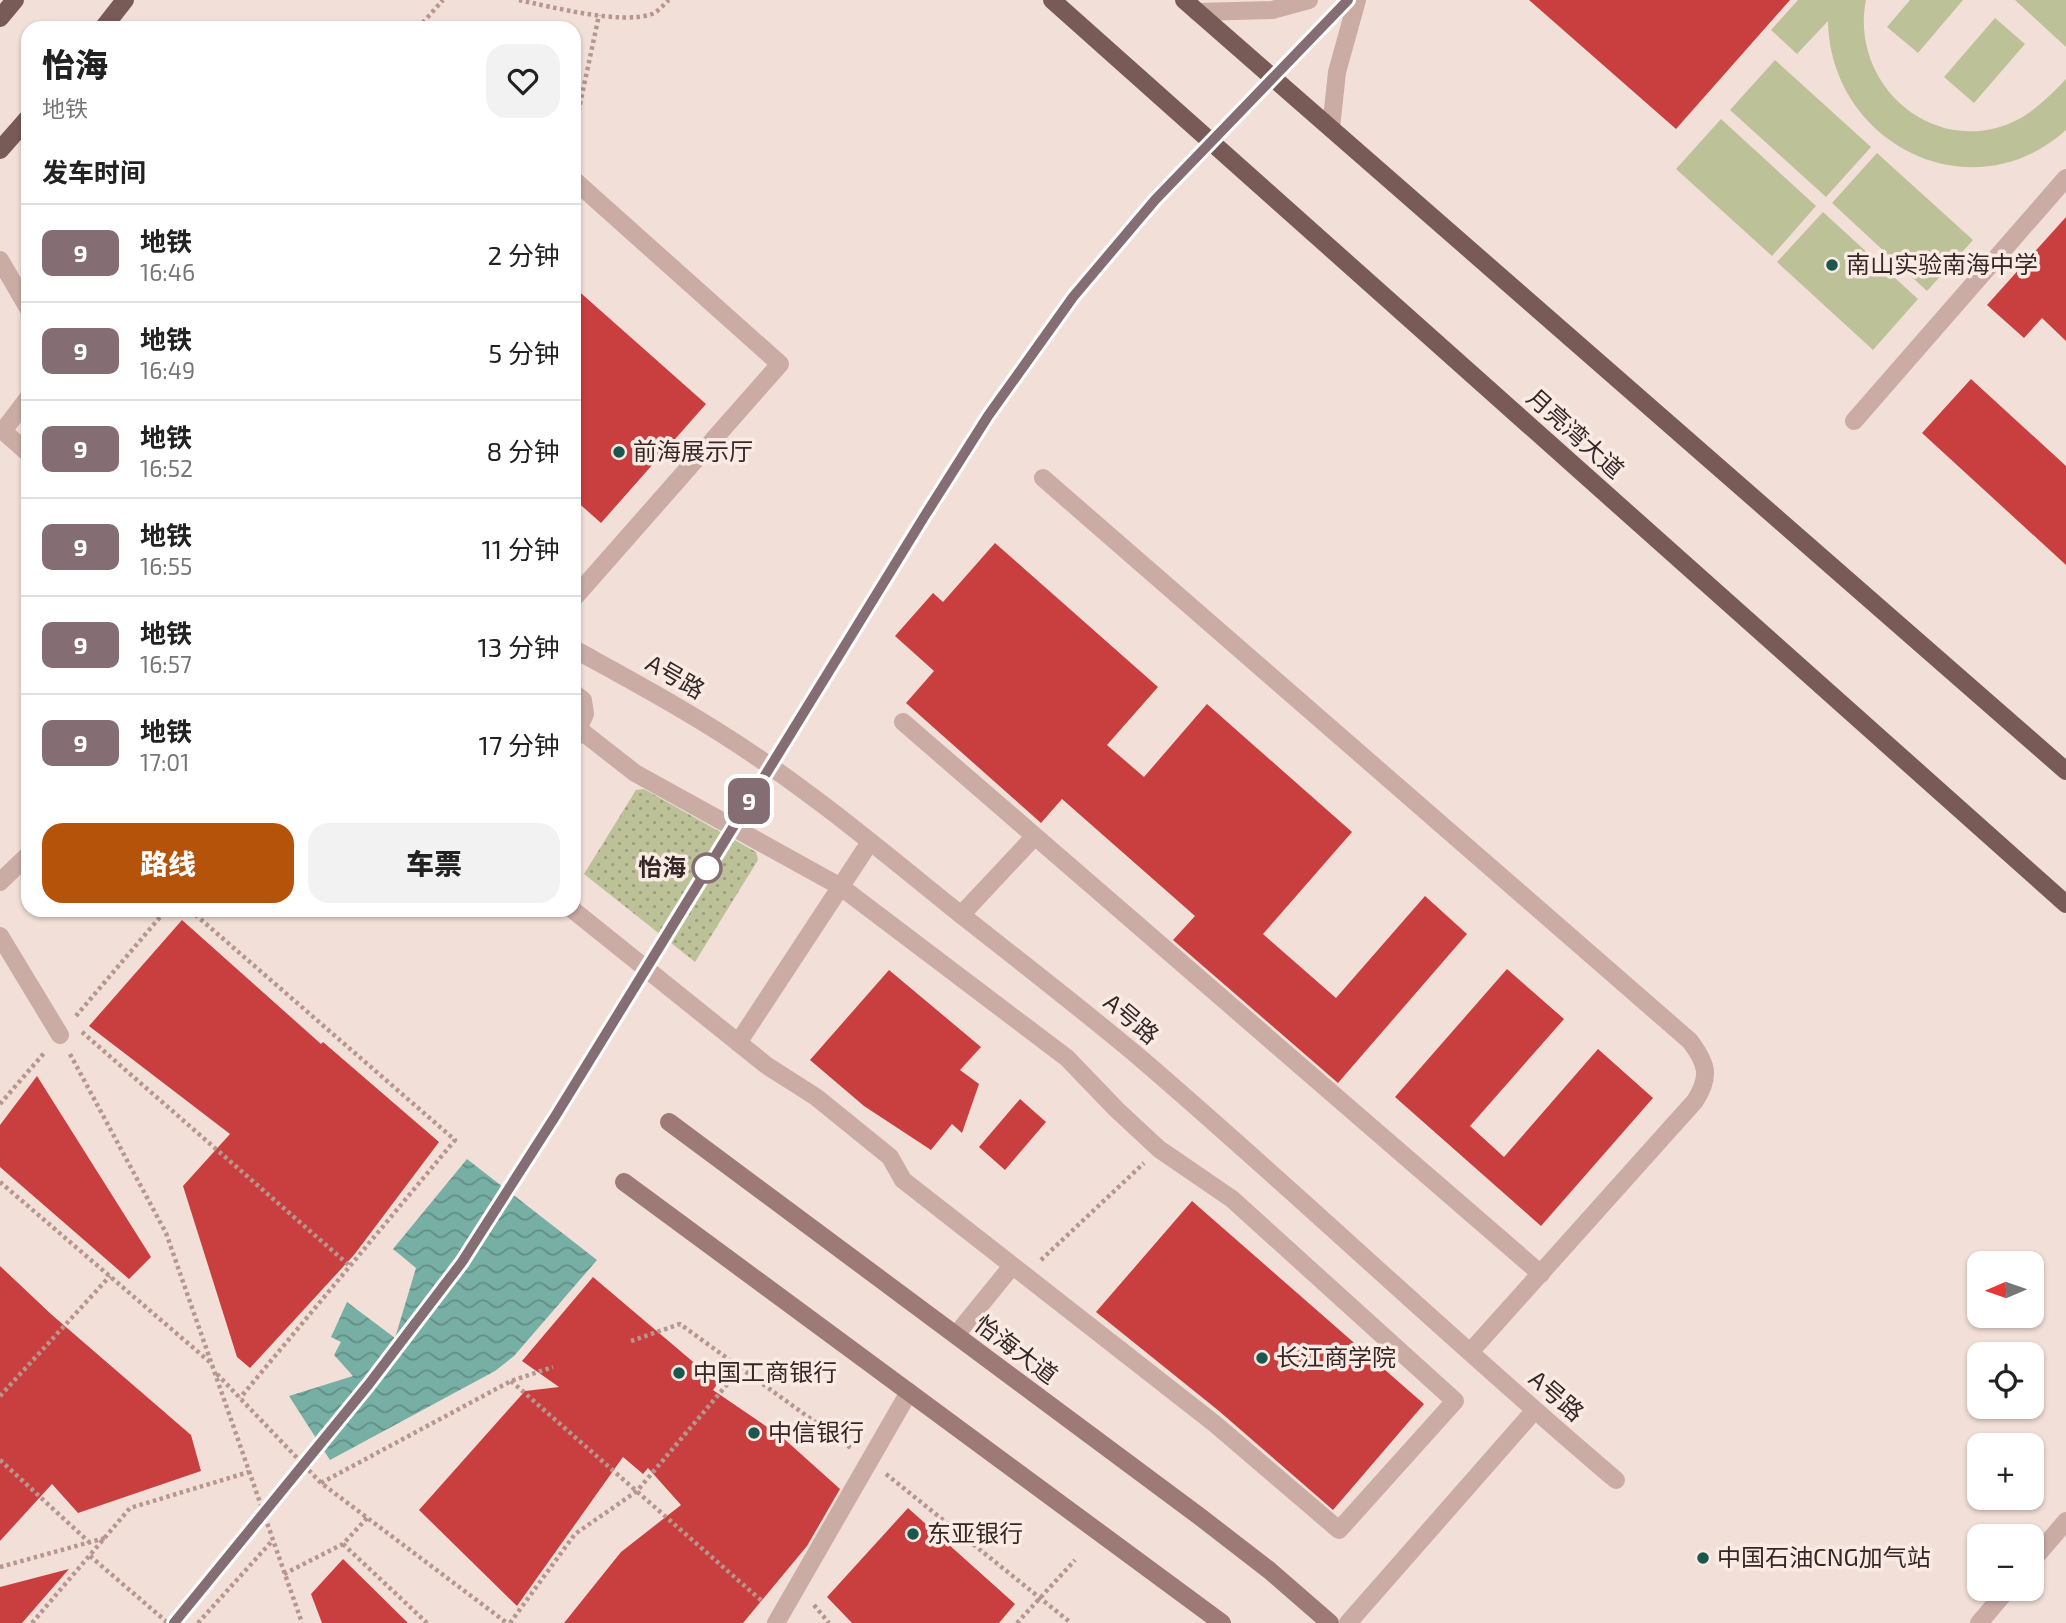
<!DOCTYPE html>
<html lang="zh">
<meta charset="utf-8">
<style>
:root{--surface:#fff;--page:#f2f2f2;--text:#222;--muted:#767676;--line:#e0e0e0;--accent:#b45309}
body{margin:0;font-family:"Exo 2","Noto Sans SC",sans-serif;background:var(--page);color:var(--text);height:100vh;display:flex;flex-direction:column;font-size:26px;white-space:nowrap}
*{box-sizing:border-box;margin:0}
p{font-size:23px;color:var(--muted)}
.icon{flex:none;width:38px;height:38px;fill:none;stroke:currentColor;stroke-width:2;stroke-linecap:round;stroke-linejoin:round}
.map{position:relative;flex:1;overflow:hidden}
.details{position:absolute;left:21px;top:21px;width:560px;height:896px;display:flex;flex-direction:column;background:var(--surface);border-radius:21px;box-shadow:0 2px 5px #0004}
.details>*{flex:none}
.badge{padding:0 14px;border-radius:10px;font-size:24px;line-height:46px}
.needle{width:46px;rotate:268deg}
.buttons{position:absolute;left:1967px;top:1251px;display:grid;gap:14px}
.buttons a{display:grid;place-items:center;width:77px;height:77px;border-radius:14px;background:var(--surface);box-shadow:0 2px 5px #0004;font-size:35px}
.map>.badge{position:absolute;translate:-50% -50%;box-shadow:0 0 0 4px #fff}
h2{padding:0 21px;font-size:26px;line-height:63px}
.round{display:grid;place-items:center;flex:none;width:74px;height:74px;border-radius:21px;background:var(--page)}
.summary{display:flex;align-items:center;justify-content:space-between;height:119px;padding:0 21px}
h1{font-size:33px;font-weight:800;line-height:52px}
.action{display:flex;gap:14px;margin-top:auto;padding:14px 21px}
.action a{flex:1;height:80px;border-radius:21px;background:var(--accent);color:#fff;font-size:28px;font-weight:800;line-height:80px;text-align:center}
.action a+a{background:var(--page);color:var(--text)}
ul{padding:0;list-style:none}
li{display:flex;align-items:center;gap:21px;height:98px;padding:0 21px;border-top:2px solid var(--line)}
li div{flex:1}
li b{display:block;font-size:26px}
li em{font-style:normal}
li .badge{min-width:77px;font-weight:700;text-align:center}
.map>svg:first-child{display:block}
.grass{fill:url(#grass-dots)}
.pitch{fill:#bdc198}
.water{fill:url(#water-waves)}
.building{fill:#c93f3f}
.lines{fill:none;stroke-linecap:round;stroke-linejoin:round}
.path{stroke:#b6968e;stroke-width:4.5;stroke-dasharray:3.5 3.5;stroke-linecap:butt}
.lane{stroke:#caaca4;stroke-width:18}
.street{stroke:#caaca4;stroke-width:18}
.secondary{stroke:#9d7a76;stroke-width:18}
.primary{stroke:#785a56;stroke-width:18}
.line-casing{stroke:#fff;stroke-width:16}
.line{stroke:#846e74;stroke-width:10}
.poi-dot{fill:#1b574d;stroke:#f9ebe4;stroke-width:2.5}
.stop-dot{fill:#fff;stroke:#846e74;stroke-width:3.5}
.labels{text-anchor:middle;stroke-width:7;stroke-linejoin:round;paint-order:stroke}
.poi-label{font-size:24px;fill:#352726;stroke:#f9ebe4;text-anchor:start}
.street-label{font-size:24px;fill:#352726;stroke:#f9ebe4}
.stop-label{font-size:24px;font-weight:bold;fill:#352726;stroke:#f9ebe4;text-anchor:end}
</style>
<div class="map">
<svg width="2066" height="1623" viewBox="0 0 2066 1623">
<defs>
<pattern id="grass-dots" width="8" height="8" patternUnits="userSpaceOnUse" patternTransform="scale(1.75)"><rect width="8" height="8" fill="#bdc198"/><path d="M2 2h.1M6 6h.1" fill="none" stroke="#9a9d7c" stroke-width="1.8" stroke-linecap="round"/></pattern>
<pattern id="water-waves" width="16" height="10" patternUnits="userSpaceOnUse" patternTransform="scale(1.75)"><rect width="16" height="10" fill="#77afa4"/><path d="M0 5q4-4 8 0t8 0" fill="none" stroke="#628e85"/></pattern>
</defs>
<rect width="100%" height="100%" fill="#f2e0d8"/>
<path class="grass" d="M644,789L756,852L758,860L695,962L584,874L636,790Z"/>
<path class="pitch" d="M1798,0H1866C1851,74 1916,145 1992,129C2023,123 2045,101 2066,79V130C1972,215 1830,144 1828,21L1797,54L1771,30Z
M1910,0H1963L1918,53L1887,27Z
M2015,0H2066V47Z
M1995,18L2025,44L1974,103L1944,77Z
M1775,60L1871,147L1826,197L1730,110Z
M1721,119L1816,206L1772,256L1676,169Z
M1877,153L1973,240L1927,291L1832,203Z
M1823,212L1918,299L1873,350L1777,262Z"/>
<path class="water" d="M467,1159L597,1260L514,1356L495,1371L330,1460L289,1396L353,1376L334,1355L341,1342L331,1337L347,1302L395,1338L416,1268L393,1249Z"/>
<path class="building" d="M1529,0H1790L1676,129Z
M2066,217V341L2042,318L2024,338L1987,305Z
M574,287L706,404L601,523L574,499Z
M1971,379L2066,466V565L1922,433Z
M995,543L1158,687L1107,745L1144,777L1207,704L1352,832L1263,934L1336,998L1425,896L1467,934L1338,1083L1173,940L1195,916L1062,799L1041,823L906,703L934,671L895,636L933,593L943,602Z
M182,920L321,1044L323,1042L439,1142L354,1255L250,1368L237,1357L183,1186L230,1134L89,1026Z
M1507,969L1564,1019L1470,1126L1504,1157L1598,1049L1653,1098L1541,1226L1395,1097Z
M889,970L981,1047L960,1070L979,1084L962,1133L952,1124L931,1150L864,1106L810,1060Z
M37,1076L151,1257L129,1279L0,1167V1125Z
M1020,1099L1046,1122L1005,1170L979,1147Z
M1192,1201L1424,1404L1333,1510L1219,1411L1096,1312Z
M0,1266L52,1315L191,1435L201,1471L78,1513L52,1484L0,1541Z
M593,1277L718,1383L713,1390L782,1437L840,1489L807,1546L743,1623H564L621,1552L681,1505L648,1468L643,1474L623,1457L517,1606L419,1510L525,1391L559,1387L522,1361Z
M908,1508L1015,1604L999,1623H852L827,1597Z
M343,1559L408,1623H322L311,1594Z
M69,1569L22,1623H0V1587Z"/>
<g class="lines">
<path class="path" d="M519,0C552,7 621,25 652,14C658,12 664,4 669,0
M418,28L443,0
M574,153L576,123L599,15
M190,910L455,1140L240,1398
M76,1016L166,910
M82,1032L350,1266
M70,1054L166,1233L302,1623
M0,1104L45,1052
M0,1182L211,1363
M1041,1260L1144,1163
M631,1341L680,1324L851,1448
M217,1374L321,1483L507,1623
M511,1381L763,1602
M0,1396L110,1276
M0,1460L89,1542
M886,1474L1071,1623
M321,1483L511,1381L553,1367
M343,1544L427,1623
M90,1556L168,1623
M0,1567L105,1538
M284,1574L343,1544L368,1517
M814,1605L829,1623
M32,1623L130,1508L249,1472
M198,1623L272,1541
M510,1623L575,1534L637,1491L741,1368
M1017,1623L1075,1560"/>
<path class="lane" d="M574,180L780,364L574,598
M28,398L3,431L28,453
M1854,421L2066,178
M1043,478L1690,1041C1707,1064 1711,1076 1695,1101L1471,1351
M574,693L583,700L585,714L574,739
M903,722L1541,1274
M0,882L28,855
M573,910L766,1065L816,1097L890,1157L903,1180L1215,1424L1339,1530L1455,1401L1232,1199L1159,1149L1116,1109L1067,1058L841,887L635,773L580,730
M961,915L1035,836
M0,936L60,1035
M738,1043L870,842
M956,1335L1012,1266
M2032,1561L2066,1521
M776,1623L909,1392
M1979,1623L2008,1589"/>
<path class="street" d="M1197,12L1272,10L1309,0
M1331,128L1337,72L1357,0
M0,260L28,308
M574,649C625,677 676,704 725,736C804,786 877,847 950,906C1013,956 1077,1005 1139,1057C1300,1195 1454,1343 1616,1480
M1348,1623L1534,1411"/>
<path class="secondary" d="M669,1122L1199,1516L1269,1570L1330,1623
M624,1182L1222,1623"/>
<path class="primary" d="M1052,0L2066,904
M1184,0L2066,771
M0,18L15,0
M103,28L125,0
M0,150L28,118"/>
</g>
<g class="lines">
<g class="line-casing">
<path id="line" d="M174,1623L369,1384L462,1262L556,1115L924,517L988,416L1073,297L1155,200L1348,0"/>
</g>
<use href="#line" class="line"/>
</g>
<g class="poi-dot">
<circle cx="1832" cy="265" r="7"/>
<circle cx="619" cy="452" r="7"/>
<circle cx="1262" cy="1358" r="7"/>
<circle cx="679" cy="1373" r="7"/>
<circle cx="754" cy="1433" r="7"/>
<circle cx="913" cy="1534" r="7"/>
<circle cx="1703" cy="1558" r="7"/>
</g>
<circle class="stop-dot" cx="707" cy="868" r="14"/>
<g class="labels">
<g class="poi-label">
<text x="1846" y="273">南山实验南海中学</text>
<text x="633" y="460">前海展示厅</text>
<text x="1276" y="1366">长江商学院</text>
<text x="693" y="1381">中国工商银行</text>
<text x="768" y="1441">中信银行</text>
<text x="927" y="1542">东亚银行</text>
<text x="1717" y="1566">中国石油CNG加气站</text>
</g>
<g class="street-label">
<text transform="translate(1575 434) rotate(42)" y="8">月亮湾大道</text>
<text transform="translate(675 677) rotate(30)" y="8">A号路</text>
<text transform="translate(1131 1019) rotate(40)" y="8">A号路</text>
<text transform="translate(1016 1350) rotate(37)" y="8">怡海大道</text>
<text transform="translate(1556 1396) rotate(41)" y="8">A号路</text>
</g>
<g class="stop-label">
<text x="686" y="876">怡海</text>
</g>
</g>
</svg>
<div class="buttons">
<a><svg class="needle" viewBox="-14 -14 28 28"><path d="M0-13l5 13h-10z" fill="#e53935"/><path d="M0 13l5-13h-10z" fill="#767676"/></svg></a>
<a><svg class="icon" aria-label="locate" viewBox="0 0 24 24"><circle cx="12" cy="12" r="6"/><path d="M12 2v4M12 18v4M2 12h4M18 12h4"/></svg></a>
<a>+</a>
<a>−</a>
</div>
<b class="badge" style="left:749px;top:801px;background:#846e74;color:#fff">9</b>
<section class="details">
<div class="summary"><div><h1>怡海</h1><p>地铁</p></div><a class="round"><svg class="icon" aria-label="heart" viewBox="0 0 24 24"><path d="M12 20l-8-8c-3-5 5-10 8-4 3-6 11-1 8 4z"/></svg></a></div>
<h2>发车时间</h2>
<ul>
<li><span class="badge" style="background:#846e74;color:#fff">9</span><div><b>地铁</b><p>16:46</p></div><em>2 分钟</em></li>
<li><span class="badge" style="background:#846e74;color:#fff">9</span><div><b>地铁</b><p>16:49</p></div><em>5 分钟</em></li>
<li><span class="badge" style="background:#846e74;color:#fff">9</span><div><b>地铁</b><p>16:52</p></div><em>8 分钟</em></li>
<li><span class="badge" style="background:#846e74;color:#fff">9</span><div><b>地铁</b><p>16:55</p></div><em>11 分钟</em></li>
<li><span class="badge" style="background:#846e74;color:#fff">9</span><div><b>地铁</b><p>16:57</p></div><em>13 分钟</em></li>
<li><span class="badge" style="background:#846e74;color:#fff">9</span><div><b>地铁</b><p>17:01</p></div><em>17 分钟</em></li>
</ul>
<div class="action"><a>路线</a><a>车票</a></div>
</section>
</div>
